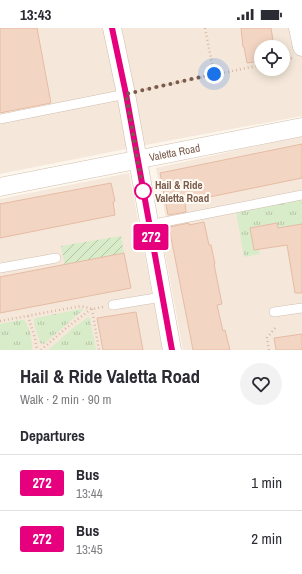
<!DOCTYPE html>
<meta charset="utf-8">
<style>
:root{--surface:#fff;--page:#f2f2f3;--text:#2b2b33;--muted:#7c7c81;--line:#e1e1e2}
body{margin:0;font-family:"Archivo Narrow",sans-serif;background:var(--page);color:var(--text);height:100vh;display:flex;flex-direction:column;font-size:15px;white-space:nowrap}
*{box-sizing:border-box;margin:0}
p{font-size:13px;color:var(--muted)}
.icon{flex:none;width:22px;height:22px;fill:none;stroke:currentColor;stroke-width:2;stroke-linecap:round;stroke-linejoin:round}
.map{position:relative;height:322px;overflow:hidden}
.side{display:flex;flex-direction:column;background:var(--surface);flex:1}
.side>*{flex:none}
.badge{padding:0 8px;border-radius:3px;font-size:14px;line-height:26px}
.buttons{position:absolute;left:254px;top:12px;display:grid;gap:8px}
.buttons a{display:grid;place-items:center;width:36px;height:36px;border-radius:50%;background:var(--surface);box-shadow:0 2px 10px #0003;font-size:20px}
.you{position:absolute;width:20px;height:20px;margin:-10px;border:3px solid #fff;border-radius:50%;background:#1a73e8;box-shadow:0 0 0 6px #1a73e833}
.map>.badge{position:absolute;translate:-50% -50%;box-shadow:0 0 0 2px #fff}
h2{padding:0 20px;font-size:15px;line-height:36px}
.round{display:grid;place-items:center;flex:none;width:42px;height:42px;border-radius:21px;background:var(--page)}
.head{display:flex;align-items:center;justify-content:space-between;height:68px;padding:0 20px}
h1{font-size:19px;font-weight:800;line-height:30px}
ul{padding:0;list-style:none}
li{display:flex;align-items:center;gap:12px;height:56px;padding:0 20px;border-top:1px solid var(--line)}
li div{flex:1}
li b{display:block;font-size:15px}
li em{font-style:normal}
li .badge{min-width:44px;font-weight:700;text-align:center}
.status{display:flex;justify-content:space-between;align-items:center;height:28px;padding:0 20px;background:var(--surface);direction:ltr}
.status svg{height:11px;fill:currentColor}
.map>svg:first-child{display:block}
.residential{fill:#f5e8da;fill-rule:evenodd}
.grass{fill:url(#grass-tufts)}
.garden{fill:url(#garden-furrows)}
.building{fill:#f3d5c3;stroke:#e6bba3}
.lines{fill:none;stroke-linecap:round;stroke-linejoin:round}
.lane-casing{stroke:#d1beb0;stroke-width:10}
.street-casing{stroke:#d1beb0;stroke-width:19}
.path{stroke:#d9b8a5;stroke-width:2.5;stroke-dasharray:1 3;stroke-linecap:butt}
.lane{stroke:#fff;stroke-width:9}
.street{stroke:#fff;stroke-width:18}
.line-casing{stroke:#fff;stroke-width:9}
.line{stroke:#e6007e;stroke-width:6}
.walk{stroke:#7a5c4d;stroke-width:4;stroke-dasharray:0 7.2}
.stop-dot{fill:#fff;stroke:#e6007e;stroke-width:2}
.labels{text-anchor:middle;stroke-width:4;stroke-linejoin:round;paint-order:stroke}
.street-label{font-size:11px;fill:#7a5c4d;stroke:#fffaf3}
.stop-label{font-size:11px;font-weight:bold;fill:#7a5c4d;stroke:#fffaf3;text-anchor:start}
</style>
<div class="status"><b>13:43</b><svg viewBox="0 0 49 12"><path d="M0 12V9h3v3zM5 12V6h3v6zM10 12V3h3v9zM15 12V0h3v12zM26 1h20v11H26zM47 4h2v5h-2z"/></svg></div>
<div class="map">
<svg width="302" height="322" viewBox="0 0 302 322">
<defs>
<pattern id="grass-tufts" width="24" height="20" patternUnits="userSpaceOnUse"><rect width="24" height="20" fill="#d8ecc9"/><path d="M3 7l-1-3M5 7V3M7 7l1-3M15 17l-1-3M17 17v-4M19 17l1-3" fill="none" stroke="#b4c2a5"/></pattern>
<pattern id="garden-furrows" width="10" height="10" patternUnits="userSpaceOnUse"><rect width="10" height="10" fill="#d8ecc9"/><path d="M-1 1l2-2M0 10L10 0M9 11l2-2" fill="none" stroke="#b4c2a5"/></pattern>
</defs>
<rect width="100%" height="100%" fill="#fdf6ec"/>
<path class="residential" d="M37,0H302V88L156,115L0,146V94L53,83ZM261,19H283V41H261Z
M302,108V163L166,190L156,140Z
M129,145L163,322H0V171Z
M302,172V322H183L160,198Z"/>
<path class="grass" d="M302,171V196L278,200L277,195L250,200L254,222L259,221L260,226L244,229L236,184Z
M80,281H82L83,282L45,315L43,316L40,315L34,296V291L36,290Z
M88,289L90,290L96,322H48L72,301Z
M21,292H24C30,298 33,314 32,322H0V296Z"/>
<path class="garden" d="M121,208L124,225L97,231L66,243L61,218Z"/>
<path class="building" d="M0,0H37L51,75L0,85Z
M241,0H271L274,19H261V33L247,35L244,19H243Z
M302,116V150L185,174L186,184L168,187L160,145Z
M111,155L115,173L113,174L115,187L0,210V176Z
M204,194L209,217H211L215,236H214L222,276L217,277L223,303L225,302L230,322H193L169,199L189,195V197Z
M277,195L278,200L302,196V265H295L287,217L254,222L250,200Z
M124,225L131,260L0,285V249Z
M136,284L143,322H103L97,290Z
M302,306V322H276L274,310Z"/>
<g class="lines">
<g class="lane-casing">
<path id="lane" d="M0,91L126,66
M149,197L302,167
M0,240L56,230
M113,277L162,269
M274,284L302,280"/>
</g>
<g class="street-casing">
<g id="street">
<path d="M112,0L126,66L172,322"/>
<path d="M298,0L302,19"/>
<path id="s1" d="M0,159L302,99"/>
</g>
</g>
<path class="path" d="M205,0L214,46
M283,32L292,30
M142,62L261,37
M92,281L99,322
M28,288L35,310L37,322
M0,293L81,278L92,281L103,279
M41,322L65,301L91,281
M269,322L267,310L276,299"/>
<use href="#lane" class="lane"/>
<use href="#street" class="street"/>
</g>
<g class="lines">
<g class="line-casing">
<path id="line" d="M112,0L126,66L172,322"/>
</g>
<use href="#line" class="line"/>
<path class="walk" d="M143,163L126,66L214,46"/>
</g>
<circle class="stop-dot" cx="143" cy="163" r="8"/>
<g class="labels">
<g class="street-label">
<text dy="4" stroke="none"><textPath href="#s1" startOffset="178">Valetta Road</textPath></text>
</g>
<g class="stop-label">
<text x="155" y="161">Hail &amp; Ride<tspan x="155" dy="13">Valetta Road</tspan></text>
</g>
</g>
</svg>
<div class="buttons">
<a><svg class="icon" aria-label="locate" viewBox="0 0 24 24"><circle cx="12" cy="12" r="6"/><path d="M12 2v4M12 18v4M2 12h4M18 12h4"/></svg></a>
</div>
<div class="you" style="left:214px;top:46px"></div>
<b class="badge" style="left:151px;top:209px;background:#e6007e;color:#fff">272</b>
</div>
<section class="side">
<div class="head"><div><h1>Hail &amp; Ride Valetta Road</h1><p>Walk · 2 min · 90 m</p></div><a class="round"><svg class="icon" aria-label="heart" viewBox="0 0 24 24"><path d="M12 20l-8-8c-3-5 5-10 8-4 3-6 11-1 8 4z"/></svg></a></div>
<h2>Departures</h2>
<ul>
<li><span class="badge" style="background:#e6007e;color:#fff">272</span><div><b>Bus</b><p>13:44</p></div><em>1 min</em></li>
<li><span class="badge" style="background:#e6007e;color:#fff">272</span><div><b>Bus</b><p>13:45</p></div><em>2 min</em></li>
</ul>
</section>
